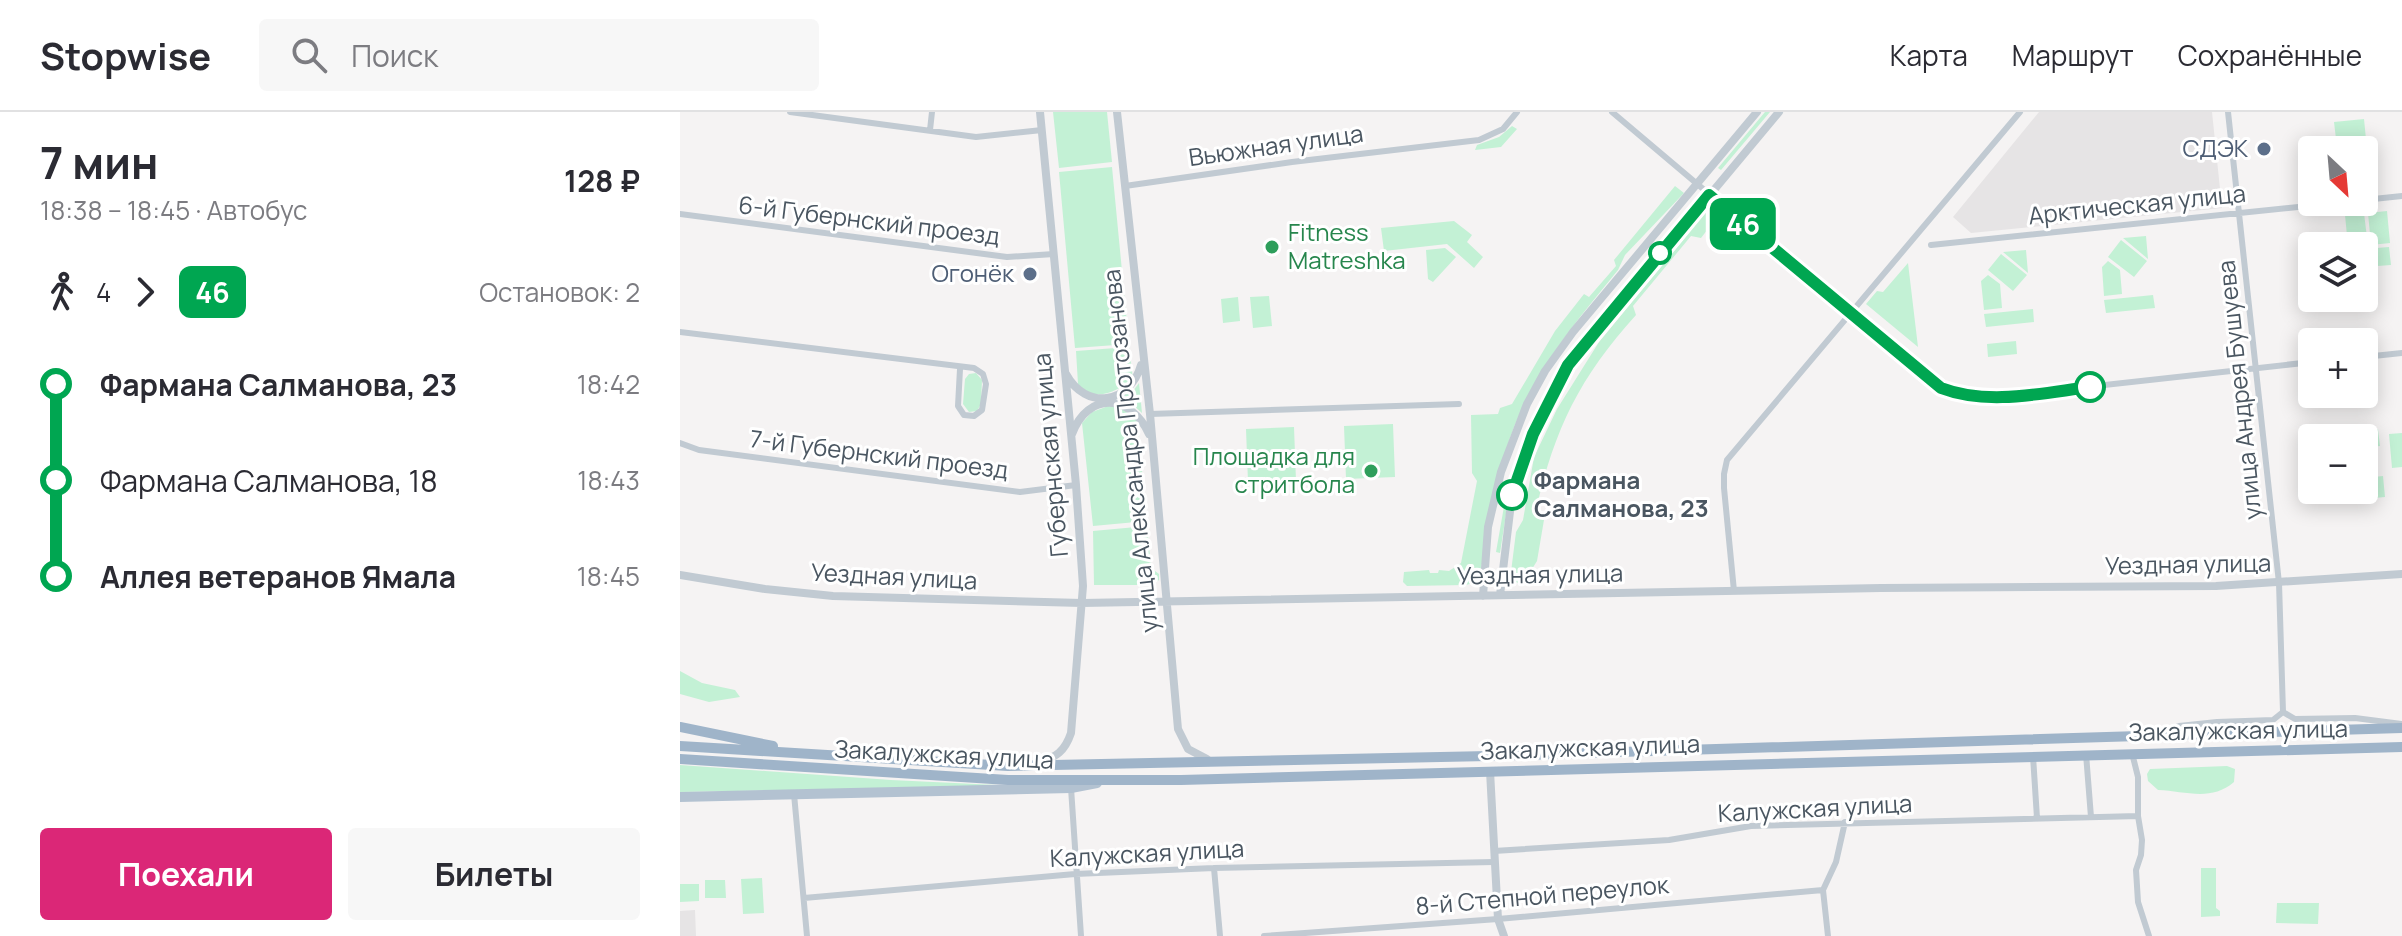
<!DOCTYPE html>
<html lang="ru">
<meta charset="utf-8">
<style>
:root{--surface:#fff;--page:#f7f7f7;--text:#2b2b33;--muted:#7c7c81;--line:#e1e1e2;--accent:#db2777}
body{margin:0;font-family:Manrope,sans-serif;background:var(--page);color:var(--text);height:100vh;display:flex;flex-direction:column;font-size:30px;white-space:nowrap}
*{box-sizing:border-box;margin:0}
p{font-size:26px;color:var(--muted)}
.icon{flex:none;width:44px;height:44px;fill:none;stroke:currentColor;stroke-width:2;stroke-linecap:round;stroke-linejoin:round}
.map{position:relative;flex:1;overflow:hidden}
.side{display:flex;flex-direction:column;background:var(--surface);width:680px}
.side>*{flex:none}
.badge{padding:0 16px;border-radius:12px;font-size:28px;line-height:52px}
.needle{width:52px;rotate:154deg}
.controls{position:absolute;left:1618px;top:24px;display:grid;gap:16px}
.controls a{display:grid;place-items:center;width:80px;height:80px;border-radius:8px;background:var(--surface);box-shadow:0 4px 20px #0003;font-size:40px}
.map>.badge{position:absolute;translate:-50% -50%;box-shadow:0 0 0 4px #fff}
.legs{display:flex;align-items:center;gap:12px;height:88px;padding:0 40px;font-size:26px}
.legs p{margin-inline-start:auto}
.overview{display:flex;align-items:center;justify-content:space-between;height:136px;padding:0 40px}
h1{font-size:44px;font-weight:700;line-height:60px}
.action{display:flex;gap:16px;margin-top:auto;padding:16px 40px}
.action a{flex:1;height:92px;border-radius:8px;background:var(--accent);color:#fff;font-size:32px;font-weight:700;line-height:92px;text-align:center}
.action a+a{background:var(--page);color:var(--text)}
ul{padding:0 40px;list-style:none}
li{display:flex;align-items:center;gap:28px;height:96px;font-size:30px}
li i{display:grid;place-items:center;width:12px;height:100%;margin:0 10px;background:currentColor}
li i::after{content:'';width:20px;height:20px;margin:-10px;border:6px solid;border-radius:50%;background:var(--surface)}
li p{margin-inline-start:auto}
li:first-child i{background:linear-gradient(#0000 50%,currentColor 0)}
li:last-child i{background:linear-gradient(currentColor 50%,#0000 0)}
header{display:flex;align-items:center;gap:48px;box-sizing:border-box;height:112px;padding:0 40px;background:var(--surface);border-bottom:2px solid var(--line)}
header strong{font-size:38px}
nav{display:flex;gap:44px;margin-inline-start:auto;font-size:28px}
.search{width:560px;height:72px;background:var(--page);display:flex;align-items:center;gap:20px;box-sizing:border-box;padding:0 28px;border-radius:8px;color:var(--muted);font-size:30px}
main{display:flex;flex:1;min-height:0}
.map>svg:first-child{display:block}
.education{fill:#e6e4e5}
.green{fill:#c3f1d5}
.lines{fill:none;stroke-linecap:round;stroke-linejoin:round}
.minor{stroke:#c1cad2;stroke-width:6}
.tertiary{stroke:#c1cad2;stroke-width:8}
.primary{stroke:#b3c2d1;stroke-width:10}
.trunk{stroke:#9fb4c9;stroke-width:10}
.line-1-casing{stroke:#fff;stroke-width:18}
.line-1{stroke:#00a651;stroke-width:12}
.service-dot{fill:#5c6f8a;stroke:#fff;stroke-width:3}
.leisure-dot{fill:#2e9e5b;stroke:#fff;stroke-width:3}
.stop-1-dot{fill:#fff;stroke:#00a651;stroke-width:4}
.labels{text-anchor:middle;stroke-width:6;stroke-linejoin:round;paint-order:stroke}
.street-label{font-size:24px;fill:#4a5661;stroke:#fff}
.service-label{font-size:24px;fill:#4e5e75;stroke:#fff;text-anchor:end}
.leisure-label{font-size:24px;fill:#27864d;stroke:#fff;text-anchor:start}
.stop-label{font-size:24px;font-weight:bold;fill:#4a5661;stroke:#fff;text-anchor:start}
</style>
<header>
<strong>Stopwise</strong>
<div class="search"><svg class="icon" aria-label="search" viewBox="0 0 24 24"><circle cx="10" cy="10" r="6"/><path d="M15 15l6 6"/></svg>Поиск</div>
<nav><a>Карта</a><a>Маршрут</a><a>Сохранённые</a></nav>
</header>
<main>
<section class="side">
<div class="overview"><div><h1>7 мин</h1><p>18:38 – 18:45 · Автобус</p></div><b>128 ₽</b></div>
<div class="legs"><svg class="icon" aria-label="walk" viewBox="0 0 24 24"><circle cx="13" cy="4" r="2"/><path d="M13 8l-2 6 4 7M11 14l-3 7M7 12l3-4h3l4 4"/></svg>4<svg class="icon" aria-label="forward" viewBox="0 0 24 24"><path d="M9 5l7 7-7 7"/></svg><b class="badge" style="background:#00a651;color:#fff">46</b><p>Остановок: 2</p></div>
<ul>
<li><i style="color:#00a651"></i><b>Фармана Салманова, 23</b><p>18:42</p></li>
<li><i style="color:#00a651"></i><span>Фармана Салманова, 18</span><p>18:43</p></li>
<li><i style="color:#00a651"></i><b>Аллея ветеранов Ямала</b><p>18:45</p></li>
</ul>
<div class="action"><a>Поехали</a><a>Билеты</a></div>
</section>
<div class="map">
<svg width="1722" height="824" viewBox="0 0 1722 824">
<rect width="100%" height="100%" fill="#f5f3f3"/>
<path class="education" d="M1359,0H1532L1542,96L1291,121L1273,105Z
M15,798L16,824H0V799Z"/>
<path class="green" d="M373,0H427L432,50L379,56Z
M1085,0H1090L1041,58L1038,56Z
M1684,7L1688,47H1684V38H1649L1648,29L1656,27L1654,10Z
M832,14L837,17L821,35L795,38L797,33L819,25Z
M432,55L449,232L395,236L379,60Z
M995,74L1004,81L945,143L938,158C893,213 847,268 826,338C814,379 811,422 799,463L793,471L786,473L727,474L723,470L724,460L749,458L750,461H758L759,458L769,459L781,451L797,369L792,361L791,303L818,302L820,296L832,292L875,219L904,182L909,185L936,154L934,148Z
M1014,89L1016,92L886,252L829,383L820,441L816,440L826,383L842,334L859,292L884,250Z
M1707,99L1710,131L1691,133L1688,101Z
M1026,100L1035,108L1021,126L1011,124L953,194L956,203C900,265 874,317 856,399L865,402L857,449L852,457V473C843,474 832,472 831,460L836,420L843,408L854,345L877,297L919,230Z
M1684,101L1688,134H1668L1665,103Z
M774,109L792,123L787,130L803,145L794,156L767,132L704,139L701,116Z
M1466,124L1468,147L1443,126Z
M1441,128L1467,149L1454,165L1428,145Z
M1709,135L1711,153L1684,155V137Z
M765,136L776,145L753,170L748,167L746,138Z
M1346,138L1348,161L1323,140Z
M1321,142L1347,163L1333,179L1308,158Z
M1428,149L1440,158L1442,182L1424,184L1422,155Z
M1228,151L1238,235L1186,192L1197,179L1203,180Z
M1308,163L1320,172L1322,196L1304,198L1301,169Z
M1473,183L1475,196L1426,201L1424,188Z
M589,184L592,214L573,216L570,185Z
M558,185L560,209L543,211L541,187Z
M1353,197L1354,210L1306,215L1304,202Z
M1336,229L1337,242L1308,245L1307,232Z
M449,235L453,267C437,279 415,292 398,272L396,239Z
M296,261L302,268L301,292L297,299L289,300L283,292L285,267L289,262Z
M459,271L462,301L452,292L437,287L453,279Z
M431,293L443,296L457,307L467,409L413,414L402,311L412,300Z
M713,312L715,365L666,367L664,314Z
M614,315L616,369L568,370L566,317Z
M1698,317L1700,334L1684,336V326H1681L1680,318Z
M1722,321V355L1712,356L1709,322Z
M1703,364L1705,385L1684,387V366Z
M467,414L471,456L479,462V468L472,473H414L413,419Z
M0,559L22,571L55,578L60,585L29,590L0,582Z
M0,653L211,668L340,674L0,680Z
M1547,654L1555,657L1554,670C1531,690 1505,679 1478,678L1468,669L1467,662L1470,657Z
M1521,756H1536V796L1540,799V804L1521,805Z
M82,766L84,801L63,802L61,767Z
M25,768H45L46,786H25Z
M0,772H19V789L0,790Z
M1597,791H1639L1638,812L1596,811Z"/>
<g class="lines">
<path class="minor" d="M110,0L296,25L362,18
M932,0L1247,266L1275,282L1315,285L1632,250
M1548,0L1599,471L1603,600
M250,18L252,0
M445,74L612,50L799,28L823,17L837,0
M1684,88L1722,84
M0,102L327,145L374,142
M1251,133L1667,90
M0,220L294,256L303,262L306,272L302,298L294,304L284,303L278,294L280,257
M1684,245L1722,241
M470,302L779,292
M0,331L19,338L340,380L396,373
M1054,479L1044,376V362L1047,348L1340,0
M1603,600L1615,607L1675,606L1722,612
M1479,620L1499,614L1537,610L1593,608L1603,600
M1452,641L1458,665V704L1462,728L1461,743L1456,758L1458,790L1469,824
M1406,642L1411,705
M1353,644L1357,706
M391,676L401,824
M114,682L127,824
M814,739L989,728L1071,714L1458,704
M534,756L540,824
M124,786L395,762L534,756L814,750
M584,824L818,807L1143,778
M1148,824L1143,778L1156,750L1165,710"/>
<path class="tertiary" d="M437,0L470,302L498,617L508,637L527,647
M386,262C406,299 450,292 461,253
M392,322C408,279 451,282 469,322
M0,463L85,477L153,484L402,491L1201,476L1536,474L1722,462
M820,483L832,383L853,322L888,253L1099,0
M803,484L808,415L821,360L847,292L865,259L893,220L1077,0
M358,650C376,646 385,639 391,621L403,474L396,373L360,0
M810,659L818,807L824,824"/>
<path class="primary" d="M0,685L391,676L417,671"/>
<path class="trunk" d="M0,615L93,634
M0,634L328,654L809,644L1722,616
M0,647L328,668H501L1722,635"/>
</g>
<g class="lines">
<g class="line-1-casing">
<path id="line-1" d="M832,383L853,322L888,253L1029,83L1261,276C1308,294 1362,281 1410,275"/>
</g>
<use href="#line-1" class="line-1"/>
</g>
<g class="service-dot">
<circle cx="1584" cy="37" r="8"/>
<circle cx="350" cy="162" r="8"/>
</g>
<g class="leisure-dot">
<circle cx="592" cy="135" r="8"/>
<circle cx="691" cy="359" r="8"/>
</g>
<g class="stop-1-dot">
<circle cx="980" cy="141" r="10"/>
<circle cx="1410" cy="275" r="14"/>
<circle cx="832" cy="383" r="14"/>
</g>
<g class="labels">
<g class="street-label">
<text transform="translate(596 34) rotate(-8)" y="8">Вьюжная улица</text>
<text transform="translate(1457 93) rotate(-6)" y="8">Арктическая улица</text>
<text transform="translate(189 109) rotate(7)" y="8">6-й Губернский проезд</text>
<text transform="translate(1560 278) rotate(-96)" y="8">улица Андрея Бушуева</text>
<text transform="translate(451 339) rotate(-96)" y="8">улица Александра Протозанова</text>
<text transform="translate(199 343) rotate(7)" y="8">7-й Губернский проезд</text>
<text transform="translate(371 343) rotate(-95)" y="8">Губернская улица</text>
<text transform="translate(1508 453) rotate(-1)" y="8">Уездная улица</text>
<text transform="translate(860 463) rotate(-1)" y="8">Уездная улица</text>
<text transform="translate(214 465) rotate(3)" y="8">Уездная улица</text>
<text transform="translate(1558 619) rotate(-1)" y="8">Закалужская улица</text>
<text transform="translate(910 636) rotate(-2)" y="8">Закалужская улица</text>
<text transform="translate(264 643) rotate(3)" y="8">Закалужская улица</text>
<text transform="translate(1135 697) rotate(-3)" y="8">Калужская улица</text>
<text transform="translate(467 742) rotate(-3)" y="8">Калужская улица</text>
<text transform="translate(862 784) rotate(-5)" y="8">8-й Степной переулок</text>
</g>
<g class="service-label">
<text x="1568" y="45">СДЭК</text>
<text x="334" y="170">Огонёк</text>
</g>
<g class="leisure-label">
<text x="608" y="129">Fitness<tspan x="608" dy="28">Matreshka</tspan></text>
<text x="675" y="353" text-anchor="end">Площадка для<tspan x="675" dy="28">стритбола</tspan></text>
</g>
<g class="stop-label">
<text x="854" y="377">Фармана<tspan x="854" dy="28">Салманова, 23</tspan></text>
</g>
</g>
</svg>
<div class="controls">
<a><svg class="needle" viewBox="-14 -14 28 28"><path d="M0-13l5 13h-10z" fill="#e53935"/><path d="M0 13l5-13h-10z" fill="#7c7c81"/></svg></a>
<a><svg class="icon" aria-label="layers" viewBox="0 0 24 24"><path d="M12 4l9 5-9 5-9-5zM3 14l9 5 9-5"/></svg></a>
<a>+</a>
<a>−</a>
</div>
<b class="badge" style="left:1063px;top:112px;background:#00a651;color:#fff">46</b>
</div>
</main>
